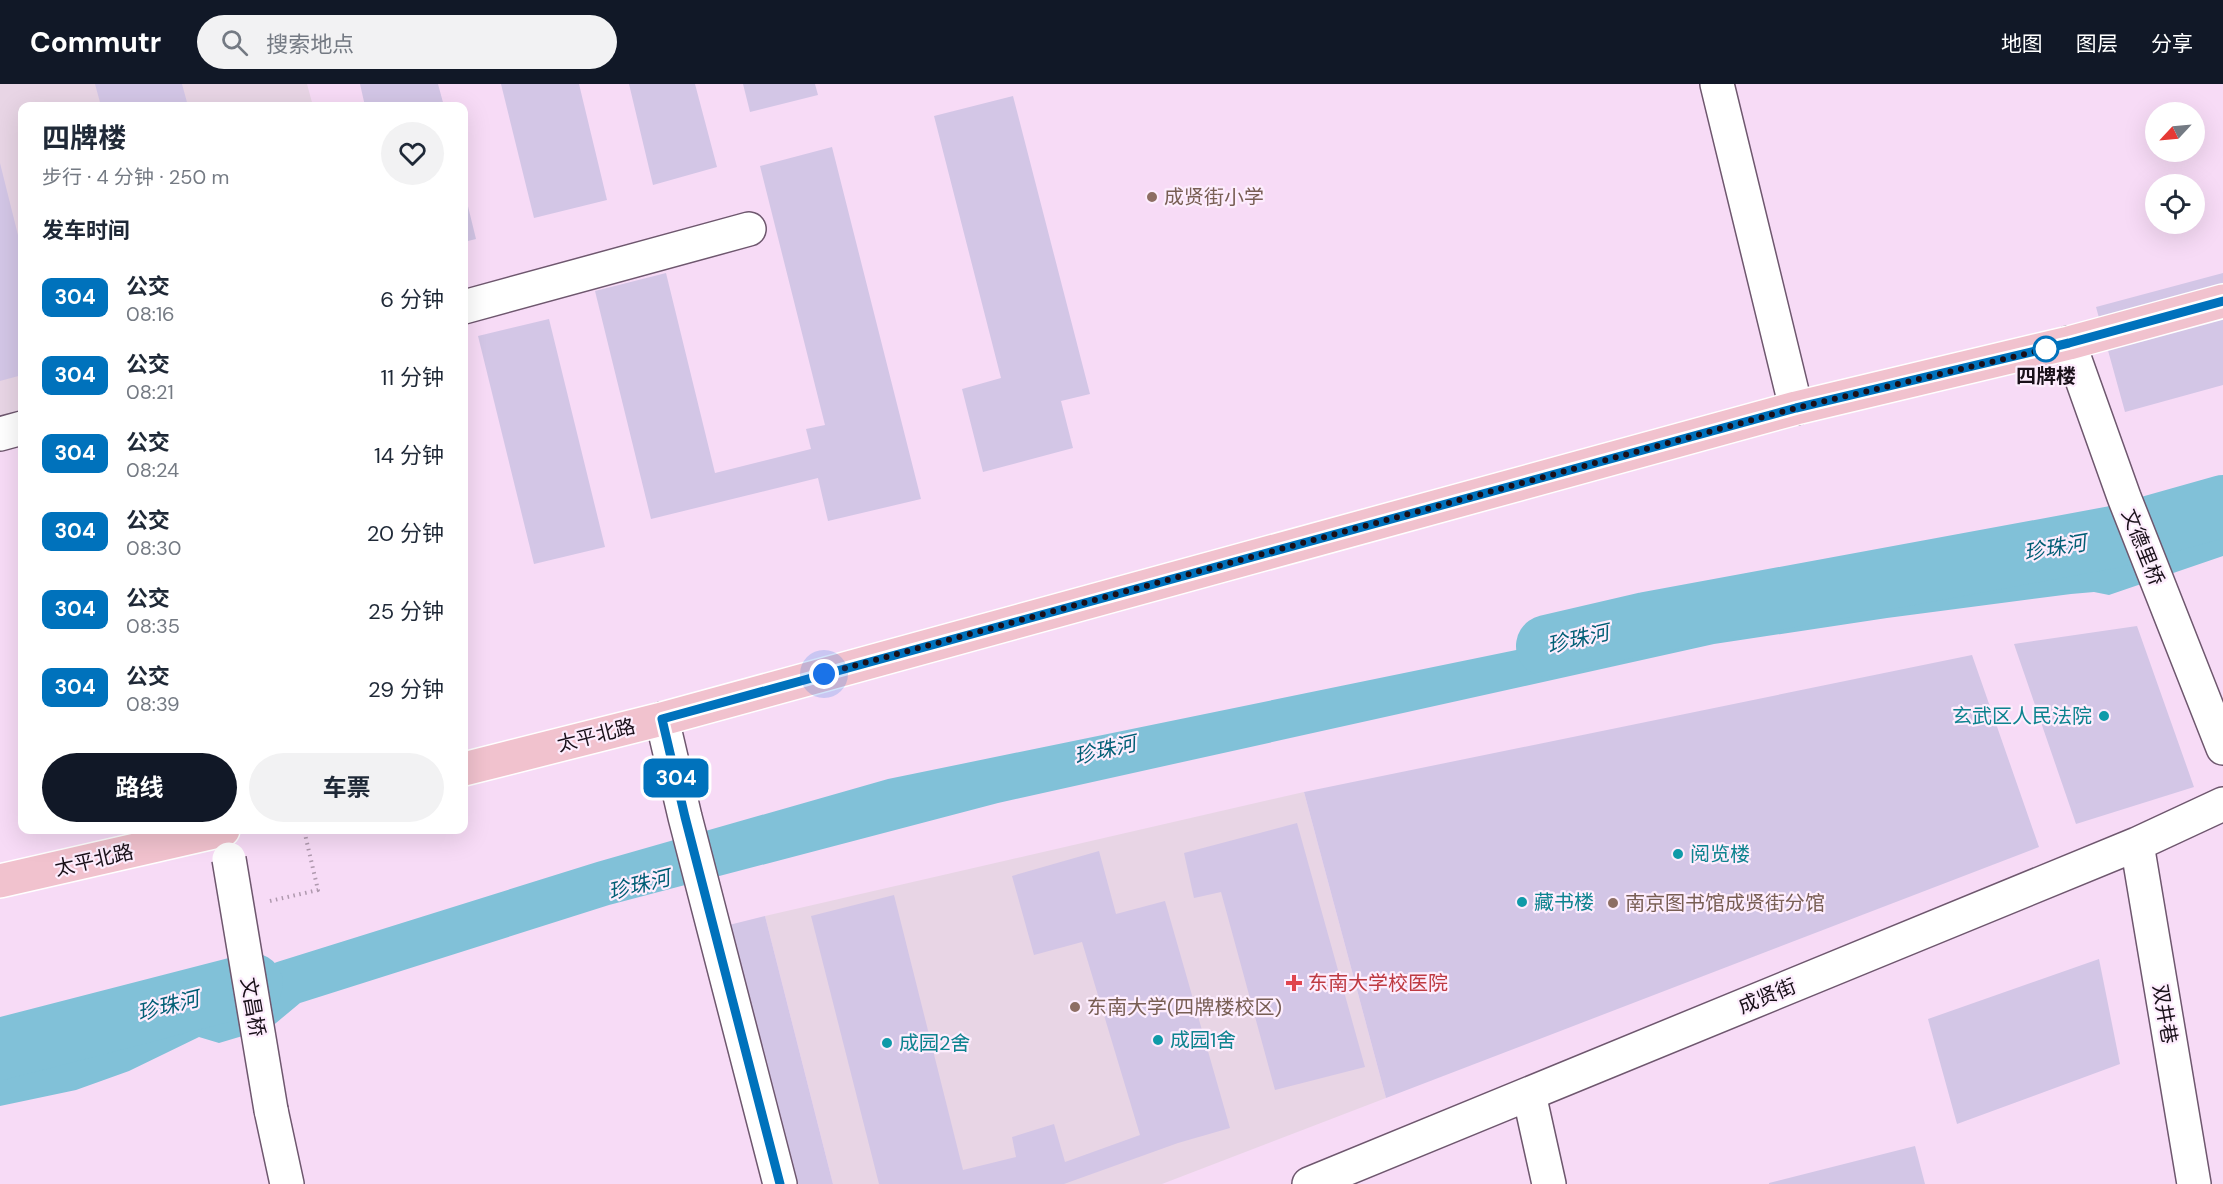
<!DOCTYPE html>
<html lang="zh">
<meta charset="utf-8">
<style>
:root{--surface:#fff;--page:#f2f2f3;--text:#1f2937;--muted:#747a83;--accent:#111827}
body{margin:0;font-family:"DM Sans","Noto Sans SC",sans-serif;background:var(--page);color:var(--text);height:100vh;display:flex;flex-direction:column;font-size:22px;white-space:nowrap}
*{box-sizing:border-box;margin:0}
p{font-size:20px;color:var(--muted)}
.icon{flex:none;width:33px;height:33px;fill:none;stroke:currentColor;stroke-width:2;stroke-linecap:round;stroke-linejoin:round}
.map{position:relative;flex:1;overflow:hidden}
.details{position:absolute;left:18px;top:18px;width:450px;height:732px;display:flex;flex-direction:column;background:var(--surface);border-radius:12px;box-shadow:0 6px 24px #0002}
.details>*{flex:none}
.badge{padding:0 12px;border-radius:9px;font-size:21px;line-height:39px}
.needle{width:39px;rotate:244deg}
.tools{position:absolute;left:2145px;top:18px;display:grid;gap:12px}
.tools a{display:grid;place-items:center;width:60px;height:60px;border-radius:50%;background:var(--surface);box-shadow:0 6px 24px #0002;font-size:30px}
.you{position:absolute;width:30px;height:30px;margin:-15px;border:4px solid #fff;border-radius:50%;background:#1a73e8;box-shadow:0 0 0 9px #1a73e833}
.map>.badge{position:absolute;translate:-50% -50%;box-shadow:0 0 0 3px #fff}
h2{padding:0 24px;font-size:22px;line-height:54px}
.round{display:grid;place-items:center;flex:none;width:63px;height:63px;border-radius:32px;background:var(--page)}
.summary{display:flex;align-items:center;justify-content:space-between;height:102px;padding:0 24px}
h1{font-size:28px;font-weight:700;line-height:45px}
.action{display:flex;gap:12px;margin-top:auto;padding:12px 24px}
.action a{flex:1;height:69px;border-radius:36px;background:var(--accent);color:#fff;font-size:24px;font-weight:700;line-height:69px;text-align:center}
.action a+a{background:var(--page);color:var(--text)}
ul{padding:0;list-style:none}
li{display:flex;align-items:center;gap:18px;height:78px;padding:0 24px}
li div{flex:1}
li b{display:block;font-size:22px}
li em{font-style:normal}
li .badge{min-width:66px;font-weight:700;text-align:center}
header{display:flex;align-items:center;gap:36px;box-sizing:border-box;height:84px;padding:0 30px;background:var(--accent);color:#fff}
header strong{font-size:28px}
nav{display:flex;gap:33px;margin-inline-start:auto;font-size:21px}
.search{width:420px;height:54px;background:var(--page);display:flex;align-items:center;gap:15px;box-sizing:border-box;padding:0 21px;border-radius:33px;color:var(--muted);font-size:22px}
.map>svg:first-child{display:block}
.education{fill:#e8d5e5}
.water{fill:#81c1d8}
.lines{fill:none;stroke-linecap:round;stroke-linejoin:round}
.river{stroke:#81c1d8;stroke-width:62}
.building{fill:#d3c6e6}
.minor-casing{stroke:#6e576e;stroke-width:36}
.major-casing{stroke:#fff;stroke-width:36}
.minor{stroke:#fff;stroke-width:33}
.major{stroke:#f1c2ce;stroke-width:33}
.minor-bridge-casing{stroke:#6e576e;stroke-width:36;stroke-linecap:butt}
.path-bridge{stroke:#af99ae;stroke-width:4;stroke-dasharray:1.5 4.5;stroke-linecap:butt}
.minor-bridge{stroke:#fff;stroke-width:33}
.line-casing{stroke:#fff;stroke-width:14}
.line{stroke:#0072bc;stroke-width:9}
.walk{stroke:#191019;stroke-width:6;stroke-dasharray:0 10.8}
.education-dot{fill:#8d6e63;stroke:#fdedfd;stroke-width:2}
.stop-dot{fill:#fff;stroke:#0072bc;stroke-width:3}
.culture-dot{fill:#0f9aa8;stroke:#fdedfd;stroke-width:2}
.health-dot{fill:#e0444e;stroke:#fdedfd;stroke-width:2}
.labels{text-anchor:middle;stroke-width:4.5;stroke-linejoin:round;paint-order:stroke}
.education-label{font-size:20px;fill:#785e54;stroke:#fdedfd;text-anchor:start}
.stop-label{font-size:20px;font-weight:bold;fill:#191019;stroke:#fdedfd}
.street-label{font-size:20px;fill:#191019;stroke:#fdedfd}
.culture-label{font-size:20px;fill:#0d838f;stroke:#fdedfd;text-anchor:start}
.health-label{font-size:20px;fill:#be3a42;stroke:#fdedfd;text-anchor:start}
.water-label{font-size:21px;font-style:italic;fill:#015e75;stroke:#fdedfd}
</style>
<header>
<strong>Commutr</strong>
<div class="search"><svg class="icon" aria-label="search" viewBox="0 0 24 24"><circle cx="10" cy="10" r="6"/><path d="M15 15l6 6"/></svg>搜索地点</div>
<nav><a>地图</a><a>图层</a><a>分享</a></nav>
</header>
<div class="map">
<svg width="2223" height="1100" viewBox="0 0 2223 1100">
<rect width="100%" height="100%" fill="#f7dbf6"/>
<path class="education" d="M0,0H307L313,22H22V328L0,334Z
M1304,708L1386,1014L1162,1100H833L765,832Z"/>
<path class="water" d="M2223,429V472L2109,511L2094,508L2071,510L1887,534L1714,560L998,719L609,821L300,919L270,944L219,959L199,953L129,987L76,1006L0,1022V977L101,949L277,878L597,778L888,695L1658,537L1873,502L2098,474L2178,448Z"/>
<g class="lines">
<path class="river" d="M1547,562L1646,539L2113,453L2223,422
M0,965L252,900"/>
</g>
<path class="building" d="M95,0H182L188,22H101Z
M360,0H438L444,22H365Z
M501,0H579L607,116L534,134Z
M629,0H695L717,83L653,101Z
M743,0H815L818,11L750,28Z
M1013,12L1090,310L1061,317L1073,364L983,388L962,305L1001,294L934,32Z
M832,63L921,415L828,437L818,394L651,435L595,207L666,189L715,389L811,365L806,345L825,341L760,82Z
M0,79L22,167V291L0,297Z
M464,106L476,155L464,158Z
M2223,189V301L2125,328L2096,223Z
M549,235L605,463L534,480L478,252Z
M2137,542L2194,703L2076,740L2014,560Z
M1972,571L2039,763L1386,1014L1304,708Z
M1297,739L1365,983L1275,1006L1221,808L1194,814L1184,769Z
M1099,767L1116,830L1165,817L1230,1044L1178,1059L1064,1100H879L811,832L894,811L963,1086L1016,1073L1012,1053L1054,1040L1065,1078L1140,1051L1082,858L1034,871L1012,792Z
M765,832L833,1100H795L729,841Z
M2099,875L2120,980L1957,1040L1928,935Z
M1915,1062L1925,1100H1769V1099Z"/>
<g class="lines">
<g class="minor-casing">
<path id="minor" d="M1717,0L1796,324
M464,223L749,145
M2069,259L2124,413L2223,664
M0,350L22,344
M662,635L685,733L780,1100
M2137,760L2194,1100
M1529,1010L1549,1100
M271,1026L287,1100
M1309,1100L2137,760L2223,720"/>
</g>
<g class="major-casing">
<path id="major" d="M464,685L662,635L1796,324L2069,259L2223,217
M0,797L223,746"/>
</g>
<use href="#minor" class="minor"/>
<use href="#major" class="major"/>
<g class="minor-bridge-casing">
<path id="minor-bridge" d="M229,775L271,1026"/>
</g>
<path class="path-bridge" d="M270,817L318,806L304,746"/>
<use href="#minor-bridge" class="minor-bridge"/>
</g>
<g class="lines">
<g class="line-casing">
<path id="line" d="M780,1100L685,733L662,635L1796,324L2069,259L2223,217"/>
</g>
<use href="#line" class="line"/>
<path class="walk" d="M824,590L1796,324L2046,265"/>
</g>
<g class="education-dot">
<circle cx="1152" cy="113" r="6"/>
<circle cx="1613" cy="819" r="6"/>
<circle cx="1075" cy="923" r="6"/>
</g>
<circle class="stop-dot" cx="2046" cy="265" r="12"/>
<g class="culture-dot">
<circle cx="2104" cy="632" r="6"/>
<circle cx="1678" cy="770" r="6"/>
<circle cx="1522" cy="818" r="6"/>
<circle cx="1158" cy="956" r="6"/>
<circle cx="887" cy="959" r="6"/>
</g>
<path class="health-dot" d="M1291 890h6v6h6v6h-6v6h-6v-6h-6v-6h6z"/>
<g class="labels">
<g class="education-label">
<text x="1164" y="120">成贤街小学</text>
<text x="1625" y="826">南京图书馆成贤街分馆</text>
<text x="1087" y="930">东南大学(四牌楼校区)</text>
</g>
<g class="stop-label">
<text x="2046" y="299">四牌楼</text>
</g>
<g class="street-label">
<text transform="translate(2143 463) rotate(68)" y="7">文德里桥</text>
<text transform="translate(596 651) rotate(-14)" y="7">太平北路</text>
<text transform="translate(94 776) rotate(-13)" y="7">太平北路</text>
<text transform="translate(1767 912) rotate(-22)" y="7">成贤街</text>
<text transform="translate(253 923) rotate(80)" y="7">文昌桥</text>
<text transform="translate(2165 930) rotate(80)" y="7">双井巷</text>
</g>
<g class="culture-label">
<text x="2092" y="639" text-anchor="end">玄武区人民法院</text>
<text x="1690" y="777">阅览楼</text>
<text x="1534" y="825">藏书楼</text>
<text x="1170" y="963">成园1舍</text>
<text x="899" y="966">成园2舍</text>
</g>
<g class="health-label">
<text x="1308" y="906">东南大学校医院</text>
</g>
<g class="water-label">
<text transform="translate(2055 464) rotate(-10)" y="7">珍珠河</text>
<text transform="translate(1578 555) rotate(-13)" y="7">珍珠河</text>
<text transform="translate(1105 666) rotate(-13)" y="7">珍珠河</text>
<text transform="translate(639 801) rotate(-14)" y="7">珍珠河</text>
<text transform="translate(168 922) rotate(-14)" y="7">珍珠河</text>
</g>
</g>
</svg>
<div class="tools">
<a><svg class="needle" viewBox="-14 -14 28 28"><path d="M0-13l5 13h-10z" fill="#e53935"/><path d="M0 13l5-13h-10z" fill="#747a83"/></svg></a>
<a><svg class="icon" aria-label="locate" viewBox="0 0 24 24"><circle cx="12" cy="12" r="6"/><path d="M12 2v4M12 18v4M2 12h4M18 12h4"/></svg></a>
</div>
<div class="you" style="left:824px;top:590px"></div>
<b class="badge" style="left:676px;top:694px;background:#0072bc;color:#fff">304</b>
<section class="details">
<div class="summary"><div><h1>四牌楼</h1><p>步行 · 4 分钟 · 250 m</p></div><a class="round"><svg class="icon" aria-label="heart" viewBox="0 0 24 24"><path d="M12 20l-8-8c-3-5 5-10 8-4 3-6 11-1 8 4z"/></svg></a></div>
<h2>发车时间</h2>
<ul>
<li><span class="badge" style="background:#0072bc;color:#fff">304</span><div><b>公交</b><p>08:16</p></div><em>6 分钟</em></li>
<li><span class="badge" style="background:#0072bc;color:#fff">304</span><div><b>公交</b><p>08:21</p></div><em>11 分钟</em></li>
<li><span class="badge" style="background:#0072bc;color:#fff">304</span><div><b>公交</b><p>08:24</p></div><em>14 分钟</em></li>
<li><span class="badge" style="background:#0072bc;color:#fff">304</span><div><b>公交</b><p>08:30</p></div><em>20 分钟</em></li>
<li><span class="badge" style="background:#0072bc;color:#fff">304</span><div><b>公交</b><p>08:35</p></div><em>25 分钟</em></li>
<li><span class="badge" style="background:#0072bc;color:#fff">304</span><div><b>公交</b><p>08:39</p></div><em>29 分钟</em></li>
</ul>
<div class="action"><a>路线</a><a>车票</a></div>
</section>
</div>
